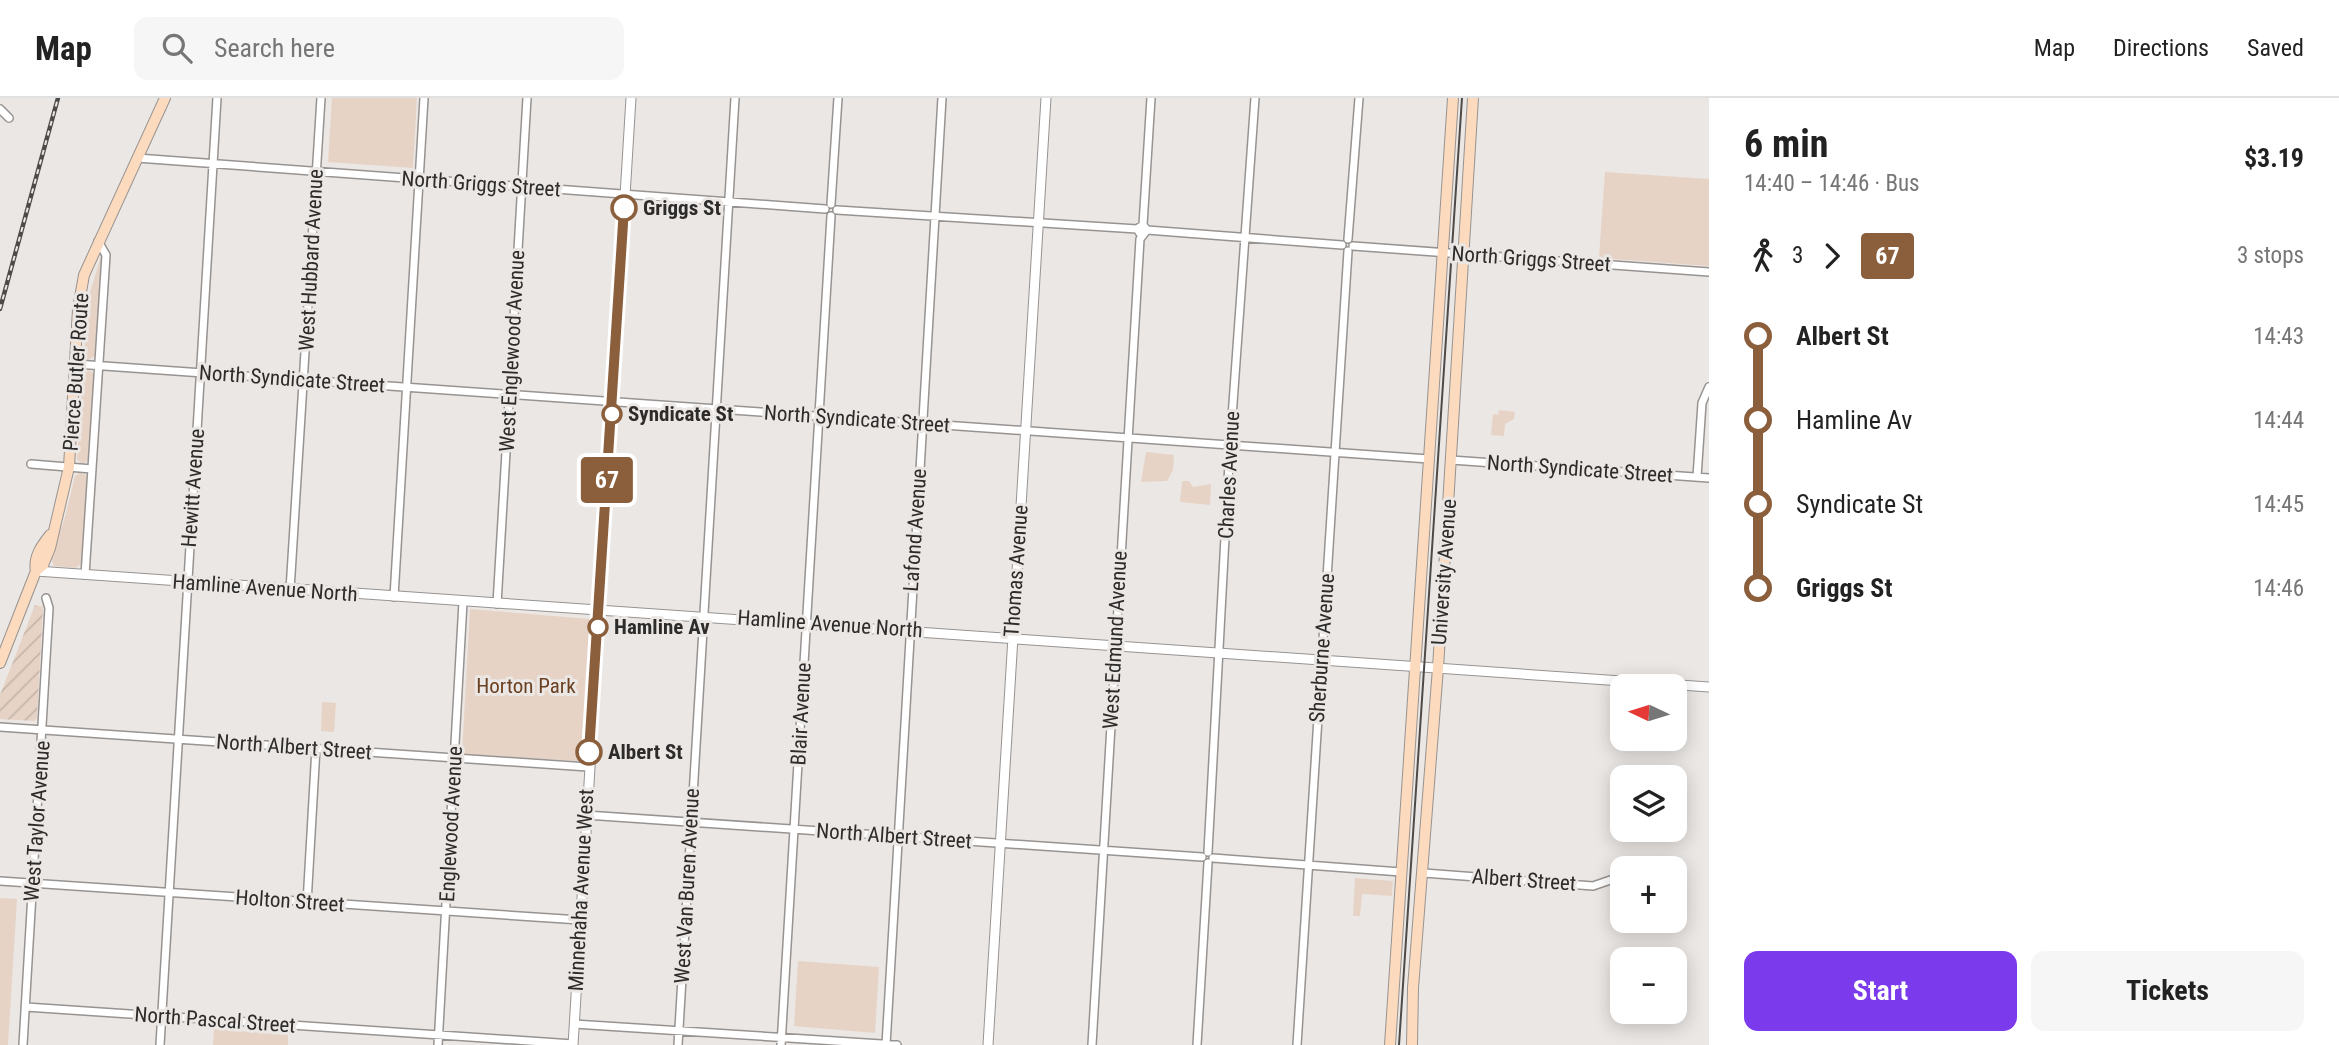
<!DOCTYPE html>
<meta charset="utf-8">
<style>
:root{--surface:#fff;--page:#f6f6f6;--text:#222;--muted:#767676;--line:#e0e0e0;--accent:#7c3aed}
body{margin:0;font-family:"Roboto Condensed",sans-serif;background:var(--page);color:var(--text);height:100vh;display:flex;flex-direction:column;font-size:26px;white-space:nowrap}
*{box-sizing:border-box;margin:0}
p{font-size:23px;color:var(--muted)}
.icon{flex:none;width:38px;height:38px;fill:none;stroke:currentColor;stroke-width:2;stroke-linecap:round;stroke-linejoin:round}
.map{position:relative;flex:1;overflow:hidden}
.sheet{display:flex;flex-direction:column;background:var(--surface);width:630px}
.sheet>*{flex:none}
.badge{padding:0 14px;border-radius:5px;font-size:24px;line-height:46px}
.needle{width:46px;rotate:274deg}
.tools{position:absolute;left:1610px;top:576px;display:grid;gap:14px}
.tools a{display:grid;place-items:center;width:77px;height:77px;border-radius:14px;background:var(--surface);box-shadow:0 4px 18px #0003;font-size:35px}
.map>.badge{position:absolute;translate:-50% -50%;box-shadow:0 0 0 4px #fff}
.legs{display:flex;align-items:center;gap:10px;height:77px;padding:0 35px;font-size:23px}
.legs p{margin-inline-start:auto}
.head{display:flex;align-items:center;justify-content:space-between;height:119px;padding:0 35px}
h1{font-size:38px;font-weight:700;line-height:52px}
.button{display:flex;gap:14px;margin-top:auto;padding:14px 35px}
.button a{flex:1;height:80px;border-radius:14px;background:var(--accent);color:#fff;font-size:28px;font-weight:700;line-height:80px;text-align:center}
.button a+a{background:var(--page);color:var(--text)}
ul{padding:0 35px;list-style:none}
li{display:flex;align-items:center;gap:24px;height:84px;font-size:26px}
li i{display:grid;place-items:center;width:10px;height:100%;margin:0 9px;background:currentColor}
li i::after{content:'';width:18px;height:18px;margin:-9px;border:5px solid;border-radius:50%;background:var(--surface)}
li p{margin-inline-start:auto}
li:first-child i{background:linear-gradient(#0000 50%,currentColor 0)}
li:last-child i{background:linear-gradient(currentColor 50%,#0000 0)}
header{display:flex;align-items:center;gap:42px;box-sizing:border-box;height:98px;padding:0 35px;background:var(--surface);border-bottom:2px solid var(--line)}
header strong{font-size:33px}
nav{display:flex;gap:38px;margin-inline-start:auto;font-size:24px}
.search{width:490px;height:63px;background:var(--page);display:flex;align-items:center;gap:18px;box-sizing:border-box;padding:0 24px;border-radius:14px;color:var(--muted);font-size:26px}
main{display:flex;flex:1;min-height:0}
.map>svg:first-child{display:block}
.green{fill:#e7d3c6}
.garden{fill:url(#garden-furrows)}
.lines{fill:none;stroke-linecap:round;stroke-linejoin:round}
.minor-casing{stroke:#979391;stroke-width:10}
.tertiary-casing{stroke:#979391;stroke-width:11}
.secondary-casing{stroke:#979391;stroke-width:12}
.minor{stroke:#fff;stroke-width:7}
.tertiary{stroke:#fff;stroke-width:9}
.secondary{stroke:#fbdabe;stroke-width:10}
.tram{stroke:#4d4b4a;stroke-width:2}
.rail-casing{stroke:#4d4b4a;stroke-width:4.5}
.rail{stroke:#ebe7e4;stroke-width:2;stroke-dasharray:5;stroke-linecap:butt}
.line-1-casing{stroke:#fff;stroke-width:16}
.line-1{stroke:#8b5e3c;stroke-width:10}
.stop-1-dot{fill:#fff;stroke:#8b5e3c;stroke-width:3.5}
.labels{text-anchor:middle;stroke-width:6;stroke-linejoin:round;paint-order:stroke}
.street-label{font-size:21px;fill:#2d2c2b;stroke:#ebe7e4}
.stop-label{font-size:21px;font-weight:bold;fill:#2d2c2b;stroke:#ebe7e4;text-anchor:start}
.park-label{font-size:21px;fill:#6b4122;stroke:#ebe7e4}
</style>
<header>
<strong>Map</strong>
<div class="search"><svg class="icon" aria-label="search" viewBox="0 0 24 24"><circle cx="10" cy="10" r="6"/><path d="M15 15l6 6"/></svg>Search here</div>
<nav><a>Map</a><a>Directions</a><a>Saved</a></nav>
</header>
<main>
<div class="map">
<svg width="1709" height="947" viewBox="0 0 1709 947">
<defs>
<pattern id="garden-furrows" width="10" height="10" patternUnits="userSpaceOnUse" patternTransform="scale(1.75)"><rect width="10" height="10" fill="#e7d3c6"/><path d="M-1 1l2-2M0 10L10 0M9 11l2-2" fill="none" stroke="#c6b5aa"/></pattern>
</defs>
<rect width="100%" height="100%" fill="#ebe7e4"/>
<path class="green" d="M332,0H417L413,70L328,64Z
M1605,74L1709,81V168L1599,160Z
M102,155L95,258L88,262L84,258L88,201Z
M89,272L94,276L88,362L83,367L77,361L83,276Z
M1499,312L1515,314L1514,321L1505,326L1504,338L1491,337L1493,316L1498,317Z
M1146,354L1174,357L1173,372L1167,383L1141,384Z
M79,375L85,376L87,381L82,464L76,470L54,468L50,459L64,423L75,378Z
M1182,383H1189L1193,389L1211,386L1210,407L1180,404Z
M470,511L590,521L583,659L579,663L462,656Z
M322,604L336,605L334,634L321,633Z
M1355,780L1393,783L1392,798L1362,796L1360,818H1353Z
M0,800L17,801L8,947H0Z
M798,863L879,869L875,935L794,928Z
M214,931L288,937V947H213Z"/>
<path class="garden" d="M35,507L43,509L37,620L34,623L0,621V597Z"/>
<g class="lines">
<g class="minor-casing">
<path id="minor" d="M0,11L9,20
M137,60L825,111
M831,106L838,0
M837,112L1137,131
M1143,127L1151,0
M1147,132L1342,147
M1348,141L1359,0
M1353,148L1709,174
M76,266L1429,361
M1451,362L1709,380
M31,366L92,371
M1697,379L1702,305L1709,289
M85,477L106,157L98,143
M290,492L321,0
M394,499L424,0
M497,506L527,0
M0,629L588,669
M586,717L1202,759
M1208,754L1230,347L1255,0
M1213,760L1401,774
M1424,775L1593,788L1622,778
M0,783L580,822
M307,805L316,650
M26,909L573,946
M574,926L897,947
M23,947L49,510L46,500
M160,947L217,0
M438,947L463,504
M678,947L735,0
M781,947L831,118
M886,947L942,0
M1092,947L1140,141L1147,132L1143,127L1137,131L1141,137
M1197,947L1208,765
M1297,947L1348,153"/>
</g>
<g class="tertiary-casing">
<path id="tertiary" d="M36,473L1709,589
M573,947L631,0
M988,947L1046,0"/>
</g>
<g class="secondary-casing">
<path id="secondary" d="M36,473C33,459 42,447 50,437
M0,565L36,473L43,467L50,450L69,369L78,211L84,177L165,0
M1390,947L1453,0
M1412,947L1413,890L1438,570L1473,0"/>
</g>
<use href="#minor" class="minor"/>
<use href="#tertiary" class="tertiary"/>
<use href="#secondary" class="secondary"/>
<path class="tram" d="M1399,947L1462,0"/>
<g class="rail-casing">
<path id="rail" d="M0,211L58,0"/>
</g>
<use href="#rail" class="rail"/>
</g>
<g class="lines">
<g class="line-1-casing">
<path id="line-1" d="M589,654L624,110"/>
</g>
<use href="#line-1" class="line-1"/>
</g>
<g class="stop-1-dot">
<circle cx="624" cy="110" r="12"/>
<circle cx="612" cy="316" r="9"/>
<circle cx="598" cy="529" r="9"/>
<circle cx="589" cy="654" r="12"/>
</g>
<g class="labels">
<g class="street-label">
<text transform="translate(481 86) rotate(4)" y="7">North Griggs Street</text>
<text transform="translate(1531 161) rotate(4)" y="7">North Griggs Street</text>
<text transform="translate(311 162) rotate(-87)" y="7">West Hubbard Avenue</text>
<text transform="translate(512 253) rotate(-87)" y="7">West Englewood Avenue</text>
<text transform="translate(76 274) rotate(-86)" y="7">Pierce Butler Route</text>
<text transform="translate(292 281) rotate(4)" y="7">North Syndicate Street</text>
<text transform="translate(857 321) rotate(4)" y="7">North Syndicate Street</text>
<text transform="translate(1580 371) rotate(4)" y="7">North Syndicate Street</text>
<text transform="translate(1229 377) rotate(-87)" y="7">Charles Avenue</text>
<text transform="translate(193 390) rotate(-86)" y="7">Hewitt Avenue</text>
<text transform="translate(915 432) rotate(-86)" y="7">Lafond Avenue</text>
<text transform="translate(1016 473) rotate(-86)" y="7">Thomas Avenue</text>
<text transform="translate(1444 474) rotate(-86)" y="7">University Avenue</text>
<text transform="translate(265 490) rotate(4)" y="7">Hamline Avenue North</text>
<text transform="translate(830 526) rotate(4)" y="7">Hamline Avenue North</text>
<text transform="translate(1115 542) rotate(-87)" y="7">West Edmund Avenue</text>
<text transform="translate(1322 550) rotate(-86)" y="7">Sherburne Avenue</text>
<text transform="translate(801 616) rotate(-87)" y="7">Blair Avenue</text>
<text transform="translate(294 649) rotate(4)" y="7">North Albert Street</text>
<text transform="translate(37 723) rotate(-86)" y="7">West Taylor Avenue</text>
<text transform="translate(451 726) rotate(-87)" y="7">Englewood Avenue</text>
<text transform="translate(894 738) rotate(4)" y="7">North Albert Street</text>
<text transform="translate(1524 782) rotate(4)" y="7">Albert Street</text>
<text transform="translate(687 788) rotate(-87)" y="7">West Van Buren Avenue</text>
<text transform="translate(581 792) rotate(-87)" y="7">Minnehaha Avenue West</text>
<text transform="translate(290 803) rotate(4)" y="7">Holton Street</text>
<text transform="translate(215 922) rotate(4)" y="7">North Pascal Street</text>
</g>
<g class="stop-label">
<text x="643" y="117">Griggs St</text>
<text x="628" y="323">Syndicate St</text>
<text x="614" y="536">Hamline Av</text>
<text x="608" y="661">Albert St</text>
</g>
<g class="park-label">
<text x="526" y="595">Horton Park</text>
</g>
</g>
</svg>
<div class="tools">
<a><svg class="needle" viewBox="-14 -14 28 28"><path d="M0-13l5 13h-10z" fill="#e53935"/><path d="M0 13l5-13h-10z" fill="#767676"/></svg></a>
<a><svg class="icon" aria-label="layers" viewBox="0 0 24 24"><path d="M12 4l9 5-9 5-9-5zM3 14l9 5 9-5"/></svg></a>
<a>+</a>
<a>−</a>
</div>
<b class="badge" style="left:607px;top:382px;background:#8b5e3c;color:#fff">67</b>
</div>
<section class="sheet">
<div class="head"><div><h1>6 min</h1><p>14:40 – 14:46 · Bus</p></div><b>$3.19</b></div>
<div class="legs"><svg class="icon" aria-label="walk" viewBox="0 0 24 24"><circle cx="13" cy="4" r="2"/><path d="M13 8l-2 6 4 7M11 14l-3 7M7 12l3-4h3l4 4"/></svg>3<svg class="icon" aria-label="forward" viewBox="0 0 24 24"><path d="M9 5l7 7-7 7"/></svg><b class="badge" style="background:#8b5e3c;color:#fff">67</b><p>3 stops</p></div>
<ul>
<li><i style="color:#8b5e3c"></i><b>Albert St</b><p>14:43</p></li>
<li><i style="color:#8b5e3c"></i><span>Hamline Av</span><p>14:44</p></li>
<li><i style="color:#8b5e3c"></i><span>Syndicate St</span><p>14:45</p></li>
<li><i style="color:#8b5e3c"></i><b>Griggs St</b><p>14:46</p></li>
</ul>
<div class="button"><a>Start</a><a>Tickets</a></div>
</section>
</main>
